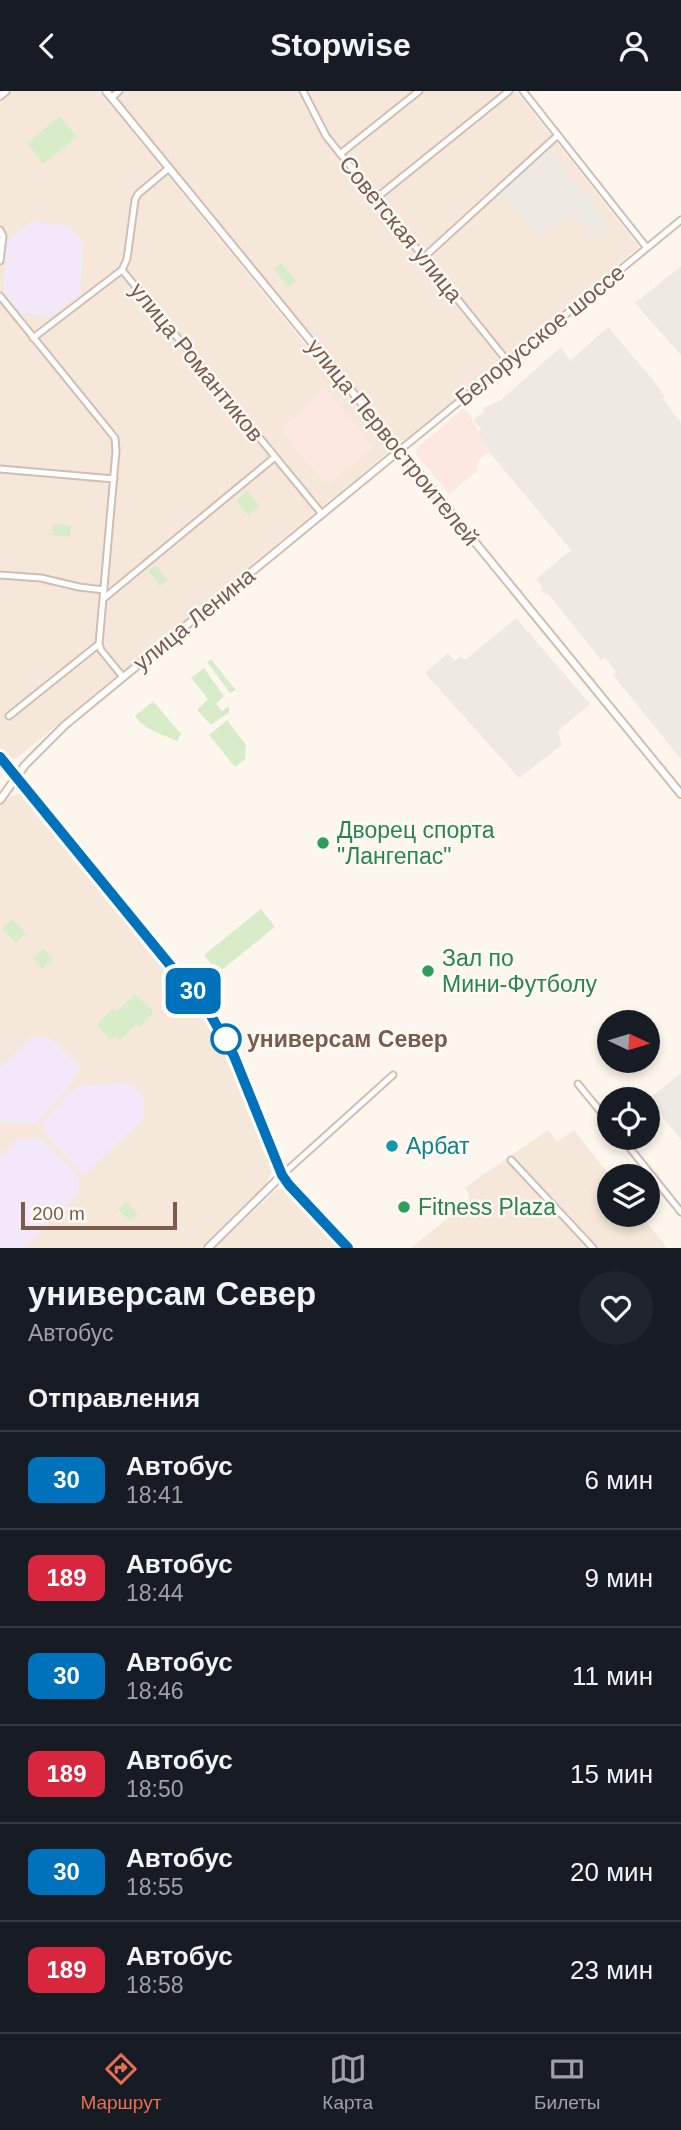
<!DOCTYPE html>
<html lang="ru">
<meta charset="utf-8">
<style>
:root{--surface:#171b24;--page:#20242c;--text:#f1f3f6;--muted:#9ea1a6;--line:#363941;--accent:#e76f51}
body{margin:0;font-family:Helvetica,sans-serif;background:var(--page);color:var(--text);height:100vh;display:flex;flex-direction:column;font-size:26px;white-space:nowrap}
*{box-sizing:border-box;margin:0}
p{font-size:23px;color:var(--muted)}
.icon{flex:none;width:38px;height:38px;fill:none;stroke:currentColor;stroke-width:2;stroke-linecap:round;stroke-linejoin:round}
.map{position:relative;height:1157px;overflow:hidden}
.drawer{display:flex;flex-direction:column;background:var(--surface);flex:1}
.drawer>*{flex:none}
.badge{padding:0 14px;border-radius:10px;font-size:24px;line-height:46px}
.needle{width:46px;rotate:94deg}
.fabs{position:absolute;left:597px;top:919px;display:grid;gap:14px}
.fabs a{display:grid;place-items:center;width:63px;height:63px;border-radius:50%;background:var(--surface);box-shadow:0 4px 10px #0003;font-size:35px}
.scale{position:absolute;left:21px;bottom:18px;width:156px;box-sizing:border-box;padding-left:7px;border:4px solid #7a5c4d;border-top:0;font-size:19px;line-height:24px;white-space:nowrap;color:#7a5c4d;-webkit-text-stroke:5px #fffaf3;paint-order:stroke}
.map>.badge{position:absolute;translate:-50% -50%;box-shadow:0 0 0 4px #fff}
h2{padding:0 28px;font-size:26px;line-height:63px}
.round{display:grid;place-items:center;flex:none;width:74px;height:74px;border-radius:37px;background:var(--page)}
.summary{display:flex;align-items:center;justify-content:space-between;height:119px;padding:0 28px}
h1{font-size:33px;font-weight:800;line-height:52px}
ul{padding:0;list-style:none}
li{display:flex;align-items:center;gap:21px;height:98px;padding:0 28px;border-top:2px solid var(--line)}
li div{flex:1}
li b{display:block;font-size:26px}
li em{font-style:normal}
li .badge{min-width:77px;font-weight:700;text-align:center}
header{display:flex;justify-content:space-between;align-items:center;height:91px;padding:0 28px;background:var(--surface);font-size:32px;font-weight:800}
.tabs{display:flex;justify-content:space-around;align-items:center;height:98px;border-top:2px solid var(--line);background:var(--surface);font-size:19px;color:var(--muted)}
.tabs a{display:grid;justify-items:center;gap:4px}
.tabs .current{color:var(--accent)}
.map>svg:first-child{display:block}
.residential{fill:#f5e8da}
.commercial{fill:#fde8e0}
.industrial{fill:#efe9e4}
.education{fill:#f3e8fa}
.green{fill:#d8ecc9}
.lines{fill:none;stroke-linecap:round;stroke-linejoin:round}
.minor-casing{stroke:#d1beb0;stroke-width:9}
.tertiary-casing{stroke:#d1beb0;stroke-width:10}
.minor{stroke:#fff;stroke-width:5}
.tertiary{stroke:#fff;stroke-width:6}
.line-casing{stroke:#fff;stroke-width:16}
.line{stroke:#0072bc;stroke-width:10}
.leisure-dot{fill:#2e9e5b;stroke:#fffaf3;stroke-width:2.5}
.stop-dot{fill:#fff;stroke:#0072bc;stroke-width:3.5}
.culture-dot{fill:#0f9aa8;stroke:#fffaf3;stroke-width:2.5}
.labels{text-anchor:middle;stroke-width:5;stroke-linejoin:round;paint-order:stroke}
.street-label{font-size:23px;fill:#7a5c4d;stroke:#fffaf3}
.leisure-label{font-size:23px;fill:#27864d;stroke:#fffaf3;text-anchor:start}
.stop-label{font-size:23px;font-weight:bold;fill:#7a5c4d;stroke:#fffaf3;text-anchor:start}
.culture-label{font-size:23px;fill:#0d838f;stroke:#fffaf3;text-anchor:start}
</style>
<header><svg class="icon" aria-label="back" viewBox="0 0 24 24"><path d="M15 5l-7 7 7 7"/></svg>Stopwise<svg class="icon" aria-label="person" viewBox="0 0 24 24"><circle cx="12" cy="8" r="4"/><path d="M4 21q1-7 8-7t8 7"/></svg></header>
<div class="map">
<svg width="681" height="1157" viewBox="0 0 681 1157">
<rect width="100%" height="100%" fill="#fdf6ec"/>
<path class="residential" d="M12,0H99L391,359L17,667L12,668L7,667L0,658V10Z
M111,0H516L639,156L405,349L398,350Z
M19,703L28,707L199,915L213,934L232,968L272,1080L266,1094L201,1157H0V715L11,705Z
M548,1039L557,1051L574,1039L610,1085L609,1124H641L667,1157H411L469,1110V1103L464,1097Z
M277,1098L286,1099L343,1157H215Z"/>
<path class="commercial" d="M326,297L373,356L330,392L321,388L283,342L282,337Z
M464,317L471,326L489,361L479,369L476,381L449,403L416,363L417,357Z"/>
<path class="industrial" d="M548,58L611,136L595,149L572,121L540,145L501,99Z
M681,175V264L635,212Z
M608,236L653,289L665,306L663,308L681,332V668L613,584L616,581L605,566L601,569L549,504L546,501L544,503L541,499L543,497L536,488L571,459L489,361L478,341L481,338L473,329L485,320L483,317L501,309L561,256L570,270Z
M516,527L590,613L558,640L562,654L519,687L425,582L448,562L455,570L461,565L465,569Z
M681,982V1049L649,1008Z"/>
<path class="education" d="M31,130L69,135L83,152L80,203L50,226L20,222L3,201L7,150Z
M31,946L51,947L81,977L66,999L37,1032L3,1031L0,1028V976Z
M129,992L144,1006V1027L84,1085L44,1042L43,1032L68,1002L83,994Z
M19,1047L42,1048L79,1086V1102L24,1157H0V1065Z"/>
<path class="green" d="M60,25L77,46L43,73L27,52Z
M281,172L296,190L288,196L274,178Z
M247,400L259,415L248,424L236,409Z
M53,433L71,434L70,446L52,444Z
M156,474L168,489L160,495L148,480Z
M211,568L236,599L230,602L207,571Z
M204,577L224,605L216,613L222,620L229,615V621L211,634L197,619L208,608L191,587Z
M153,610L181,643L177,650C162,643 144,639 135,625Z
M227,629L246,654L245,668L235,676L209,644Z
M261,818L275,836L218,882L204,864Z
M12,828L26,842L16,852L2,838Z
M43,857L53,868L42,878L33,867Z
M135,903L152,918V923L140,936L135,934L120,949L116,945L109,948L99,937L98,932L112,918L117,920Z
M126,1110L138,1123L130,1130L118,1118Z"/>
<g class="lines">
<g class="minor-casing">
<path id="minor" d="M303,0L326,45L508,271
M523,0L647,157
M111,7L119,0
M340,63L419,0
M169,77L138,103L135,109L127,168L122,179L322,423
M375,108L509,0
M0,139L3,145L0,170
M423,167L558,44
M0,205L115,347L116,360L99,553L101,559L123,586
M33,247L122,179
M400,359L681,129
M0,378L114,388
M0,484L41,487L79,496L104,499
M103,508L275,366
M9,625L99,553
M578,993L609,1031
M621,1046L681,1121
M511,1069L593,1157
M282,1084L393,984"/>
</g>
<g class="tertiary-casing">
<path id="tertiary" d="M106,0L681,703
M0,5L6,0
M0,666L210,923L234,965L282,1084L289,1094L348,1157
M0,709L25,674L65,634L400,359
M208,1157L282,1084"/>
</g>
<use href="#minor" class="minor"/>
<use href="#tertiary" class="tertiary"/>
</g>
<g class="lines">
<g class="line-casing">
<path id="line" d="M0,666L210,923L234,965L282,1084L289,1094L348,1157"/>
</g>
<use href="#line" class="line"/>
</g>
<g class="leisure-dot">
<circle cx="323" cy="752" r="7"/>
<circle cx="428" cy="880" r="7"/>
<circle cx="404" cy="1116" r="7"/>
</g>
<circle class="stop-dot" cx="226" cy="948" r="14"/>
<circle class="culture-dot" cx="392" cy="1055" r="7"/>
<g class="labels">
<g class="street-label">
<text transform="translate(401 138) rotate(51)" y="8">Советская улица</text>
<text transform="translate(540 244) rotate(-39)" y="8">Белорусское шоссе</text>
<text transform="translate(197 271) rotate(51)" y="8">улица Романтиков</text>
<text transform="translate(393 351) rotate(51)" y="8">улица Первостроителей</text>
<text transform="translate(194 528) rotate(-39)" y="8">улица Ленина</text>
</g>
<g class="leisure-label">
<text x="337" y="747">Дворец спорта<tspan x="337" dy="26">"Лангепас"</tspan></text>
<text x="442" y="875">Зал по<tspan x="442" dy="26">Мини-Футболу</tspan></text>
<text x="418" y="1124">Fitness Plaza</text>
</g>
<g class="stop-label">
<text x="247" y="956">универсам Север</text>
</g>
<g class="culture-label">
<text x="406" y="1063">Арбат</text>
</g>
</g>
</svg>
<div class="fabs">
<a><svg class="needle" viewBox="-14 -14 28 28"><path d="M0-13l5 13h-10z" fill="#e53935"/><path d="M0 13l5-13h-10z" fill="#9ea1a6"/></svg></a>
<a><svg class="icon" aria-label="locate" viewBox="0 0 24 24"><circle cx="12" cy="12" r="6"/><path d="M12 2v4M12 18v4M2 12h4M18 12h4"/></svg></a>
<a><svg class="icon" aria-label="layers" viewBox="0 0 24 24"><path d="M12 4l9 5-9 5-9-5zM3 14l9 5 9-5"/></svg></a>
</div>
<div class="scale">200 m</div>
<b class="badge" style="left:193px;top:900px;background:#0072bc;color:#fff">30</b>
</div>
<section class="drawer">
<div class="summary"><div><h1>универсам Север</h1><p>Автобус</p></div><a class="round"><svg class="icon" aria-label="heart" viewBox="0 0 24 24"><path d="M12 20l-8-8c-3-5 5-10 8-4 3-6 11-1 8 4z"/></svg></a></div>
<h2>Отправления</h2>
<ul>
<li><span class="badge" style="background:#0072bc;color:#fff">30</span><div><b>Автобус</b><p>18:41</p></div><em>6 мин</em></li>
<li><span class="badge" style="background:#d7263d;color:#fff">189</span><div><b>Автобус</b><p>18:44</p></div><em>9 мин</em></li>
<li><span class="badge" style="background:#0072bc;color:#fff">30</span><div><b>Автобус</b><p>18:46</p></div><em>11 мин</em></li>
<li><span class="badge" style="background:#d7263d;color:#fff">189</span><div><b>Автобус</b><p>18:50</p></div><em>15 мин</em></li>
<li><span class="badge" style="background:#0072bc;color:#fff">30</span><div><b>Автобус</b><p>18:55</p></div><em>20 мин</em></li>
<li><span class="badge" style="background:#d7263d;color:#fff">189</span><div><b>Автобус</b><p>18:58</p></div><em>23 мин</em></li>
</ul>
</section>
<nav class="tabs">
<a class="current"><svg class="icon" aria-label="directions" viewBox="0 0 24 24"><path d="M12 3l9 9-9 9-9-9zM9 14v-3h6M13 9l2 2-2 2"/></svg>Маршрут</a>
<a><svg class="icon" aria-label="map" viewBox="0 0 24 24"><path d="M3 6l6-2 6 2 6-2v14l-6 2-6-2-6 2zM9 4v14M15 6v14"/></svg>Карта</a>
<a><svg class="icon" aria-label="tickets" viewBox="0 0 24 24"><path d="M3 7h18v10H3zM15 7v10"/></svg>Билеты</a>
</nav>
